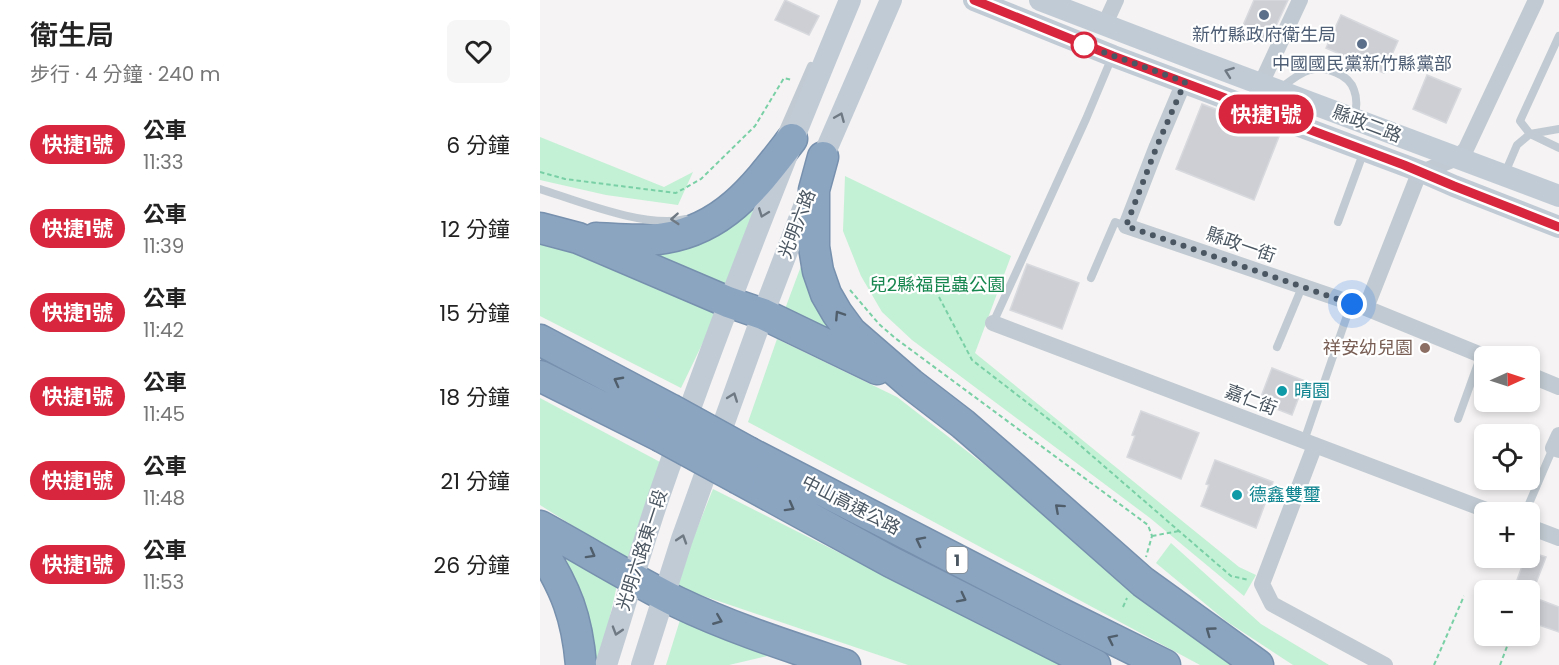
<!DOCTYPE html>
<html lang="zh-TW">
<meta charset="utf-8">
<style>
:root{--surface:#fff;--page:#f6f6f6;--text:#222;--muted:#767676}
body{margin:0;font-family:Poppins,"Noto Sans TC",sans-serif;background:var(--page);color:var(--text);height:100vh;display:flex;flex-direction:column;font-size:22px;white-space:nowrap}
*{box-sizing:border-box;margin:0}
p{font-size:20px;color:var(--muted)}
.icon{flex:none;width:33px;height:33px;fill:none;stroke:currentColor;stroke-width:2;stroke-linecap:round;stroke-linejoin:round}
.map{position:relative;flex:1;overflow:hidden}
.panel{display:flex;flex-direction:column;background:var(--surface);width:540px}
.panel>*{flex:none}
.badge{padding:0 12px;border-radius:20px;font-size:21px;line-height:39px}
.needle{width:39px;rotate:87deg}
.controls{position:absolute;left:934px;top:346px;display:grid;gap:12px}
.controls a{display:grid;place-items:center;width:66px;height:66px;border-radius:9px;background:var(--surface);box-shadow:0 3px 9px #0003;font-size:30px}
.you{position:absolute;width:30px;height:30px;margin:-15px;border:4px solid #fff;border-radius:50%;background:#1a73e8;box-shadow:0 0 0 9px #1a73e833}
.map>.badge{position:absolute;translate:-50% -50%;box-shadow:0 0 0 3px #fff}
.round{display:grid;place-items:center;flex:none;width:63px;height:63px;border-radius:9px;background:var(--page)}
.summary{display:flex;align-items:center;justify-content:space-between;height:102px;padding:0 30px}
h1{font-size:28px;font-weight:600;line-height:45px}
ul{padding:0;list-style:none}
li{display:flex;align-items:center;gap:18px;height:84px;padding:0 30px}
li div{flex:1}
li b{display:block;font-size:22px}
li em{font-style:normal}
li .badge{min-width:66px;font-weight:700;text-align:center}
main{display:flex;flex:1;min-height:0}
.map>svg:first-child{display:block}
.green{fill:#c3f1d5}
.building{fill:#cdcfd5;stroke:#d7d9de;stroke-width:1.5}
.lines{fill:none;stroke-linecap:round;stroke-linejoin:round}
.highway-casing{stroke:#7690ad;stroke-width:33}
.path{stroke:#7ad0a6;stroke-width:2;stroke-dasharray:4.5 3;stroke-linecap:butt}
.lane{stroke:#c1cad2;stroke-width:8}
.street{stroke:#c1cad2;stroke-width:16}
.secondary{stroke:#c1cbd6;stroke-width:22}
.highway{stroke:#8ba5c1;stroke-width:30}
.highway-bridge-casing{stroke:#7690ad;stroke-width:33;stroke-linecap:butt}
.highway-bridge{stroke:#8ba5c1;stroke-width:30}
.oneway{stroke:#6e7984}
.oneway2{stroke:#6e7983}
.oneway3{stroke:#505e6b}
.line-casing{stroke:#fff;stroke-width:14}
.line{stroke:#d7263d;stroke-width:9}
.walk{stroke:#4a5661;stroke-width:6;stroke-dasharray:0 10.8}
.service-dot{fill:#5c6f8a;stroke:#fff;stroke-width:2}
.stop-dot{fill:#fff;stroke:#d7263d;stroke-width:3}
.education-dot{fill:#8d6e63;stroke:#fff;stroke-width:2}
.culture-dot{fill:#0f9aa8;stroke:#fff;stroke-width:2}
.labels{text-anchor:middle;stroke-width:4.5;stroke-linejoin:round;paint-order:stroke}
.shield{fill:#fff;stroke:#808990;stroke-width:1.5}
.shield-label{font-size:16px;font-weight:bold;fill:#4a5661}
.service-label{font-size:18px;fill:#4e5e75;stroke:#fff}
.street-label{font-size:18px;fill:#4a5661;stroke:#fff}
.park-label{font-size:18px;fill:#17864f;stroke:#fff}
.education-label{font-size:18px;fill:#785e54;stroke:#fff;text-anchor:end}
.culture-label{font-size:18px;fill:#0d838f;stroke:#fff;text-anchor:start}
</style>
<main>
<section class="panel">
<div class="summary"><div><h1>衛生局</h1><p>步行 · 4 分鐘 · 240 m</p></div><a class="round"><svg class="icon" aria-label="heart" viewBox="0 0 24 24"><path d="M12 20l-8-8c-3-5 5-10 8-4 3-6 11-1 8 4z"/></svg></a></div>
<ul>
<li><span class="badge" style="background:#d7263d;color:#fff">快捷1號</span><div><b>公車</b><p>11:33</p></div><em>6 分鐘</em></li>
<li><span class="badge" style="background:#d7263d;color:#fff">快捷1號</span><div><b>公車</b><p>11:39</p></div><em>12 分鐘</em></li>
<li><span class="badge" style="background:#d7263d;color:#fff">快捷1號</span><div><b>公車</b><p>11:42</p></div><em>15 分鐘</em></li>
<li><span class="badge" style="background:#d7263d;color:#fff">快捷1號</span><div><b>公車</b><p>11:45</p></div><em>18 分鐘</em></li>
<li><span class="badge" style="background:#d7263d;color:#fff">快捷1號</span><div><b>公車</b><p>11:48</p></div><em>21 分鐘</em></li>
<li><span class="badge" style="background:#d7263d;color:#fff">快捷1號</span><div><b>公車</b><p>11:53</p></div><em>26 分鐘</em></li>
</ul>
</section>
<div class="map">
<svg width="1019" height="665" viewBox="0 0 1019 665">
<rect width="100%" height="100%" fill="#f5f3f3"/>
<path class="green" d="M0,137L124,187L153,172L138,205L66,195L0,180Z
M305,176L471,256L435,353L699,567L716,575L704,596L610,518L372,340L342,312L321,276L303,231Z
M218,206L183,291L90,254L175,236Z
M0,243L61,260L182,303L141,388L0,316Z
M264,258L299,337L245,309Z
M237,339L357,397L703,665H660L208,422Z
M0,398L120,462L87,560L0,505Z
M173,489L522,665H368L134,586Z
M631,543L721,624L789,665H753L686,621L616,563Z
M24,551L77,585L59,665H57Z
M140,620L244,652L189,665H126Z"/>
<path class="building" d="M245,0L279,16L269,35L235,20Z
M714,0H748L728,43L701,30Z
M801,15L858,41L844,73L786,48Z
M887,75L921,89L906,123L873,109Z
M662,104L740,134L714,200L636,169Z
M487,264L539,283L522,329L470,310Z
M732,368L765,381L752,415L719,402Z
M601,411L659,433L641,479L587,457L595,436L592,435Z
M675,460L733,482L716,528L661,506L669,485L666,484Z
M990,552L1006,557L993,591H973L985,558H990Z
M990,596L1019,607V632L990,622Z"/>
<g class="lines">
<g class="highway-casing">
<path id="highway" d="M283,157L274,190V247L278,271L286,294L297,313L311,332L371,384L423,424L475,469L603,582L718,665
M0,228L38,238L188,302L223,314L337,369
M56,238C78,239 103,242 125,238C186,228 217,184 252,139
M0,340L130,409
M0,376L120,436
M210,453L524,615L625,665
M199,479L351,562L555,665
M0,526C46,551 91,579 137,602C191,628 248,646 305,665
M0,548C26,589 37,617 41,665"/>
</g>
<path class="path" d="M0,172L25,179L136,193L161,179L215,126L244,78L252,80
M414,277L456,293
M310,290L339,324L355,338L608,525L612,536L606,557
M399,297L432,360L520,428L691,576L709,580
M612,536L639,531
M583,607L587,598
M894,665L924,596
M960,665L971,636"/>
<path class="lane" d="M1019,36L980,121L990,134L1019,148
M741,88C750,81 759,73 770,70C785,66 809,74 814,90C818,100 816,110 814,119
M240,137L271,66
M965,173L977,145L990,134L1019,129
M0,189C38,201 107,229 145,219
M798,222L824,151
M551,278L575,222L586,226
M453,323L546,119L572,57
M737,347L762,287
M918,419L941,355
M764,441L811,304
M985,513L1013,448"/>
<path class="street" d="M565,24L576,0
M644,82L617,146L586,226L826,308L946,357
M711,108L721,84L760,0
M826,308L876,181L882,172L917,158L926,149L996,0
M453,323L954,513
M990,375L1019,387
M1019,435L1013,448L1019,450
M775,445L722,584L732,604L845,665
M990,527L1019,538"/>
<path class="secondary" d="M434,0L573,56L882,172L914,186L1019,227
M500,0L654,59L1019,196
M66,665C84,609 100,552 119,496C177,328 242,164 310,0
M102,665L142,539L223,314L283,157L351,0"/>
<use href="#highway" class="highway"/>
<g class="highway-bridge-casing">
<path id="highway-bridge" d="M130,409L210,453
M120,436L199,479"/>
</g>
<use href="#highway-bridge" class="highway-bridge"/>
</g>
<defs><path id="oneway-chevron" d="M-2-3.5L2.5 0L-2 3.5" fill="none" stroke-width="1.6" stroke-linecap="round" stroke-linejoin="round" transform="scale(1.5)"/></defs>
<g class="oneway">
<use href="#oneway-chevron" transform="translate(689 72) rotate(-160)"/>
<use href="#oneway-chevron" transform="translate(300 117) rotate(-67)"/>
<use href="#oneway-chevron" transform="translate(223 213) rotate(111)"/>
<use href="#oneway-chevron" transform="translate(193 397) rotate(-70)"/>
<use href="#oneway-chevron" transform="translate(142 539) rotate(-72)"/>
<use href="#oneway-chevron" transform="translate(77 631) rotate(107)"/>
</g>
<use class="oneway2" href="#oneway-chevron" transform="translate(135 219) rotate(176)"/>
<g class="oneway3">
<use href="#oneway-chevron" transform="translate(299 315) rotate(-123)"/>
<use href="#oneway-chevron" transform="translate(78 381) rotate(-152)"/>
<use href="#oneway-chevron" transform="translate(250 507) rotate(29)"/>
<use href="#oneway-chevron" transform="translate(519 508) rotate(-138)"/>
<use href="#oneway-chevron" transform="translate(380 541) rotate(-153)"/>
<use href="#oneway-chevron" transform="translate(51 554) rotate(29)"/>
<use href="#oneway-chevron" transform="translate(422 598) rotate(27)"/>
<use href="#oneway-chevron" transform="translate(178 620) rotate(22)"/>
<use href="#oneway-chevron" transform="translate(670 631) rotate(-144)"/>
<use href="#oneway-chevron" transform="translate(572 639) rotate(-154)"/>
</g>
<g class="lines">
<g class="line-casing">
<path id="line" d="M434,0L573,56L864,165L914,186L1019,227"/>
</g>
<use href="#line" class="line"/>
<path class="walk" d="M544,45L645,82L617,146L586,226L812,304"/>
</g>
<g class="service-dot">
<circle cx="724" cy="15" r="6"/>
<circle cx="822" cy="44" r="6"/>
</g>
<circle class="stop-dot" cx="544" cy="45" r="12"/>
<circle class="education-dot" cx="885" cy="348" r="6"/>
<g class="culture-dot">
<circle cx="742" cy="391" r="6"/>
<circle cx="697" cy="495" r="6"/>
</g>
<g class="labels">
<rect class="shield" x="406.5" y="547" width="21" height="26" rx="4.5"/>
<g class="shield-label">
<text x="417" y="566">1</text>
</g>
<g class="service-label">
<text x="724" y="41">新竹縣政府衛生局</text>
<text x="822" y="70">中國國民黨新竹縣黨部</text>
</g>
<g class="street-label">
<text transform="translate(827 124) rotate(21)" y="6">縣政二路</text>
<text transform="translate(257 224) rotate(-69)" y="6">光明六路</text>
<text transform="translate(701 245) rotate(19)" y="6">縣政一街</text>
<text transform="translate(711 400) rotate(21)" y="6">嘉仁街</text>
<text transform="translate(311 505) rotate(27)" y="6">中山高速公路</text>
<text transform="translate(102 550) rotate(-72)" y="6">光明六路東一段</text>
</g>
<g class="park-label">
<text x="397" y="291">兒2縣福昆蟲公園</text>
</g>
<g class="education-label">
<text x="873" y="354">祥安幼兒園</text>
</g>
<g class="culture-label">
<text x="754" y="397">晴園</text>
<text x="709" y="501">德鑫雙璽</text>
</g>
</g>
</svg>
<div class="controls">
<a><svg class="needle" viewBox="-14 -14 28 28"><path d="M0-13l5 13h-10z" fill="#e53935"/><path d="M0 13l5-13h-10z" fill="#767676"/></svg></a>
<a><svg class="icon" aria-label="locate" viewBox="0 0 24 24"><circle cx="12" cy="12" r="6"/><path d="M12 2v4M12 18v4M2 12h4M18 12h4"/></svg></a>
<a>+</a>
<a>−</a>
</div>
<div class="you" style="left:812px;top:304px"></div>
<b class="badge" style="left:726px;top:114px;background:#d7263d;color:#fff">快捷1號</b>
</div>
</main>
